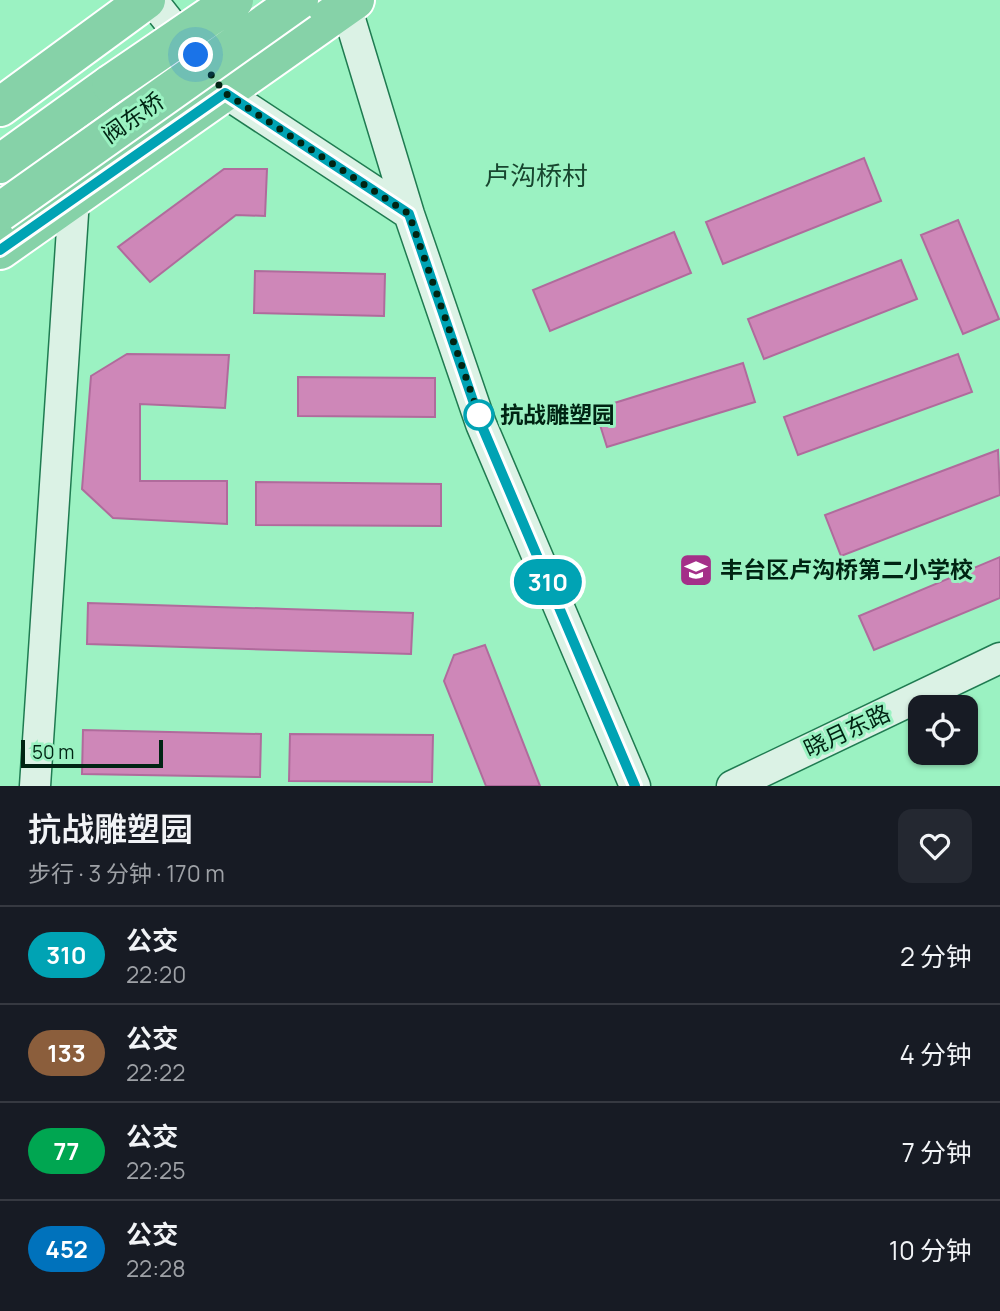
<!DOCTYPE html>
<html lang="zh">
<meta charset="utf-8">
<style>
:root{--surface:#171b24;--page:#242831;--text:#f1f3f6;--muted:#9ea1a6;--line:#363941}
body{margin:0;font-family:Manrope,"Noto Sans SC",sans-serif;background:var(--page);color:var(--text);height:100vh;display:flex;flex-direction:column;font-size:26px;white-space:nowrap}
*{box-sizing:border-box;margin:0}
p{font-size:23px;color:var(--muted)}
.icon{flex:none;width:38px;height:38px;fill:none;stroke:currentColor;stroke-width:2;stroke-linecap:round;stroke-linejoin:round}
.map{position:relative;height:786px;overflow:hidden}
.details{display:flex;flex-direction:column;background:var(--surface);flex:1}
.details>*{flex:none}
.badge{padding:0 14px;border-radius:23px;font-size:24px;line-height:46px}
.buttons{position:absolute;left:908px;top:695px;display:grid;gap:14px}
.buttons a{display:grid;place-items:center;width:70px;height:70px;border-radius:14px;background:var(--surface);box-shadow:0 2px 5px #0004;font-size:35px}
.scale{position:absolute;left:21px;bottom:18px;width:142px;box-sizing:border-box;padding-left:7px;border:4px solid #002413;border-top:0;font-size:19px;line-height:24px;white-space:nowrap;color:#002413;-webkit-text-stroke:5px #9bf2c2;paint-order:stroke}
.you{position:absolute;width:35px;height:35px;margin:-18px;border:5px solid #fff;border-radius:50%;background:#1a73e8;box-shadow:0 0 0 10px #1a73e833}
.map>.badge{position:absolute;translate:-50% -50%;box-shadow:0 0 0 4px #fff}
.round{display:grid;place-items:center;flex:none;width:74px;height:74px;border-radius:14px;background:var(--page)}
.head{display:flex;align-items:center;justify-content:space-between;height:119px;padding:0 28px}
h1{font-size:33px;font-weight:600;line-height:52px}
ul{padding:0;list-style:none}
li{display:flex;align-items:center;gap:21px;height:98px;padding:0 28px;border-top:2px solid var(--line)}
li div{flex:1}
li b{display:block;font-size:26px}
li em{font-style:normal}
li .badge{min-width:77px;font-weight:700;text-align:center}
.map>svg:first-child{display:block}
.building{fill:#ce87b8;stroke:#b06b9c;stroke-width:2}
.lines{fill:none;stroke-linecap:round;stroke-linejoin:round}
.secondary-casing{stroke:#1f7b51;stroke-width:33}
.highway-casing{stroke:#fff;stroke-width:42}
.secondary{stroke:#dbf2e5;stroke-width:30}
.highway{stroke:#86d2a8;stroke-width:38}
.highway-bridge-casing{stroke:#fff;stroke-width:42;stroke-linecap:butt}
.highway-bridge{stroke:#86d2a8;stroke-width:38}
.line-casing{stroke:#fff;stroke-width:16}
.line{stroke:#00a3b4;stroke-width:10}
.walk{stroke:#002413;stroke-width:7;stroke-dasharray:0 12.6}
.stop-dot{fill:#fff;stroke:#00a3b4;stroke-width:3.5}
.labels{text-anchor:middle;stroke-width:6;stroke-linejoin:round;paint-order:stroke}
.street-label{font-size:23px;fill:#002413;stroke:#9bf2c2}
.stop-label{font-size:23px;font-weight:bold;fill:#002413;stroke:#9bf2c2;text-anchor:start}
.poi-label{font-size:23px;font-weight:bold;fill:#002413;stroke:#9bf2c2;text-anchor:start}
.quarter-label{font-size:26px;fill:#18462f;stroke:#9bf2c2}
</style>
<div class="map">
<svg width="1000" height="786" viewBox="0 0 1000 786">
<rect width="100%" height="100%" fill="#9bf2c2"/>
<path class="building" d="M864,158L881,201L723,264L706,222Z
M224,169H267L265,216L236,215L150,282L118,247Z
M958,220L999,319L963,334L921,235Z
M674,232L691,273L550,331L533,290Z
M901,260L917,299L764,359L748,319Z
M255,271L385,274L384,316L254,313Z
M127,354L229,355L225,408L140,404V481H227V524L113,518L82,489L91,376Z
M958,354L972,392L798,455L784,417Z
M743,363L755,402L607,447L595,409Z
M298,377L435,378V417L298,416Z
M998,450L1000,495L841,556L825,515Z
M256,482L441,484V526L256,525Z
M1000,557V598L874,650L859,616Z
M88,603L413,613L411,654L87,644Z
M485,645L540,786H486L444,681L454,655Z
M83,730L261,734L260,777L82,774Z
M290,734L433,735L432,782L289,781Z"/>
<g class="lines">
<g class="secondary-casing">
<path id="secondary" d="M152,0L225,93L409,214
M341,0L346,6L409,214L481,424L635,786
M35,786L74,199
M732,786L1000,658"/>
</g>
<g class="highway-casing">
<path id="highway" d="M0,107L146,0
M0,164L111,84
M0,250L355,0"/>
</g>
<use href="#secondary" class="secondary"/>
<use href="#highway" class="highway"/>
<g class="highway-bridge-casing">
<path id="highway-bridge" d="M111,84L234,0
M0,212L299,0"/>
</g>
<use href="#highway-bridge" class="highway-bridge"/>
</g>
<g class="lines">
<g class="line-casing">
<path id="line" d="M0,250L225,93L409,214L481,424L635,786"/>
</g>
<use href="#line" class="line"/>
<path class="walk" d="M196,55L225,93L409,214L479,415"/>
</g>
<defs>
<g id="school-square" transform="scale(1.75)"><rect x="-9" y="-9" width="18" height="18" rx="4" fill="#a42f89" stroke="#9bf2c2"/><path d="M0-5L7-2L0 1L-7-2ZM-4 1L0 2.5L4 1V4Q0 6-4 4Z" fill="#fff"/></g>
</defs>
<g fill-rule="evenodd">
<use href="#school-square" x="696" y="570"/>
</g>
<circle class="stop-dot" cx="479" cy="415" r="14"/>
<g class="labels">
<g class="street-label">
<text transform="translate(133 118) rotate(-35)" y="8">阀东桥</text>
<text transform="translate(847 731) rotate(-25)" y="8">晓月东路</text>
</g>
<g class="stop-label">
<text x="500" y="423">抗战雕塑园</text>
</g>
<g class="poi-label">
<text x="720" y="578">丰台区卢沟桥第二小学校</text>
</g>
<g class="quarter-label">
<text x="536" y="185">卢沟桥村</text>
</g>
</g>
</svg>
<div class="buttons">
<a><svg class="icon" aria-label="locate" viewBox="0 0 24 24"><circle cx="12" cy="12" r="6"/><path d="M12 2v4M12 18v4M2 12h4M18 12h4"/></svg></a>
</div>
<div class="scale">50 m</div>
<div class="you" style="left:196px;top:55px"></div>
<b class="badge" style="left:548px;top:582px;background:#00a3b4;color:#fff">310</b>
</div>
<section class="details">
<div class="head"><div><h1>抗战雕塑园</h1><p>步行 · 3 分钟 · 170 m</p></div><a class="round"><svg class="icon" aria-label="heart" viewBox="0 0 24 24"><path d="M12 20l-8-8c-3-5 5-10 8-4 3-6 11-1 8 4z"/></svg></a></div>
<ul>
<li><span class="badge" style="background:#00a3b4;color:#fff">310</span><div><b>公交</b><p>22:20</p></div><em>2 分钟</em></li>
<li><span class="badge" style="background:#8b5e3c;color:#fff">133</span><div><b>公交</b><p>22:22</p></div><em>4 分钟</em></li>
<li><span class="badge" style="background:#00a651;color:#fff">77</span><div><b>公交</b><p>22:25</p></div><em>7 分钟</em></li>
<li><span class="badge" style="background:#0072bc;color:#fff">452</span><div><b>公交</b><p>22:28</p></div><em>10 分钟</em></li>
</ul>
</section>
